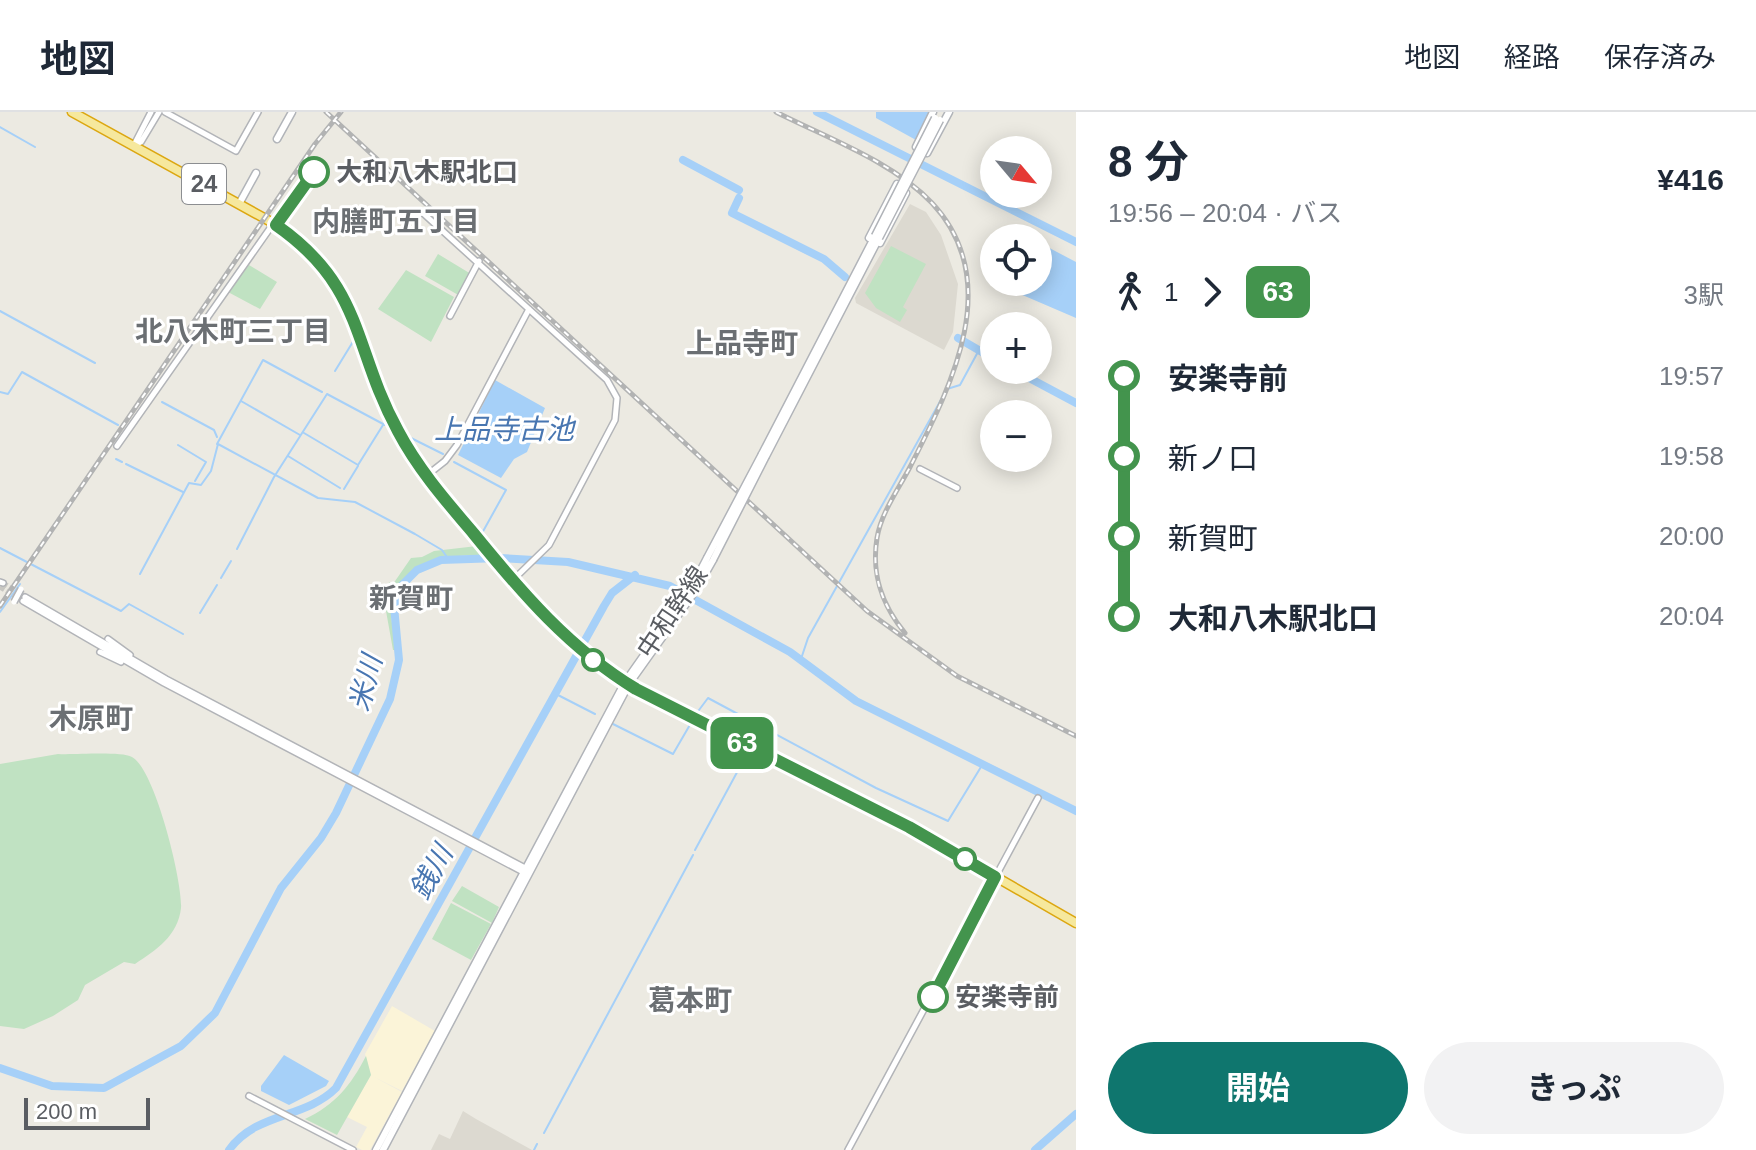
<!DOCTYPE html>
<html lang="ja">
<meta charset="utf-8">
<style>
:root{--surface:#fff;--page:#f2f2f3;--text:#1f2937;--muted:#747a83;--line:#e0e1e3;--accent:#0f766e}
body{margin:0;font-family:Arial,"Noto Sans JP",sans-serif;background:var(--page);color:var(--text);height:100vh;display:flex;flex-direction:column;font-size:30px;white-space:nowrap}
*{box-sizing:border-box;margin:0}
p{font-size:26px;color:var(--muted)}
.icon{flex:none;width:44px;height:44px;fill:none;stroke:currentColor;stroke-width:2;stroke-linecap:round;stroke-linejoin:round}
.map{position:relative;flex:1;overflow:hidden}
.details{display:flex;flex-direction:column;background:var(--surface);width:680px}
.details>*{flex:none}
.badge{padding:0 16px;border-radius:12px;font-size:28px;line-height:52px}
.needle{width:52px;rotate:119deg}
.controls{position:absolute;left:980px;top:24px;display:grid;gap:16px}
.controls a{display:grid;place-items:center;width:72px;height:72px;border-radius:50%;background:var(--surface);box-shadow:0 4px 20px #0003;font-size:40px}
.scale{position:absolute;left:24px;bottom:20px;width:126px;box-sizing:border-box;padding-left:8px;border:4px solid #5a5d62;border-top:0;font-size:22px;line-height:28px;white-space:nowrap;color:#5a5d62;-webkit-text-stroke:6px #fff;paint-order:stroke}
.map>.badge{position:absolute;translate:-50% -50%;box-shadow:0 0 0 4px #fff}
.legs{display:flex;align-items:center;gap:12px;height:88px;padding:0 32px;font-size:26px}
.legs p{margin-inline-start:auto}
.overview{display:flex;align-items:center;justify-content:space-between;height:136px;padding:0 32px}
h1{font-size:44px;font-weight:700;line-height:60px}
.action{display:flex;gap:16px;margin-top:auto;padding:16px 32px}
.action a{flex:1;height:92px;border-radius:48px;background:var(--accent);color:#fff;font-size:32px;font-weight:700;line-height:92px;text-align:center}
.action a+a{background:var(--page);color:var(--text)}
ul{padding:0 32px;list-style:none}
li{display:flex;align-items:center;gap:28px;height:80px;font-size:30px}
li i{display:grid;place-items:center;width:12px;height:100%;margin:0 10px;background:currentColor}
li i::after{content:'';width:20px;height:20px;margin:-10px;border:6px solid;border-radius:50%;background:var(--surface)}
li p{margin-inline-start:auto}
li:first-child i{background:linear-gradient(#0000 50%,currentColor 0)}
li:last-child i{background:linear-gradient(currentColor 50%,#0000 0)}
header{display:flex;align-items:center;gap:48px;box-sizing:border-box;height:112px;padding:0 40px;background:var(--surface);border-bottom:2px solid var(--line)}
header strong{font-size:38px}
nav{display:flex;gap:44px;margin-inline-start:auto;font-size:28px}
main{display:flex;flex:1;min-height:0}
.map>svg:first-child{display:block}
.commercial{fill:#fbf4d8}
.education{fill:#dcd9d0}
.green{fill:#c0e2c2}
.water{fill:#a6d0f8}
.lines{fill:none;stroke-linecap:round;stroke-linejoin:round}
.stream{stroke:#a6d0f8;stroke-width:2}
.river{stroke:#a6d0f8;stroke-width:8}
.tertiary-tunnel{stroke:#c8c7c2;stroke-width:5;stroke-dasharray:5 2.5;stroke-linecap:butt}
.tertiary-casing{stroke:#b2b4b8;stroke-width:8}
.secondary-casing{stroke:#b1b4b9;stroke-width:9}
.trunk-casing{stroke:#dca711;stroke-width:11}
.tertiary{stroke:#fff;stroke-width:5}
.secondary{stroke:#fff;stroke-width:6}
.trunk{stroke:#f6e89d;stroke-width:8}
.rail-casing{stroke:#b2b3b3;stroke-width:5}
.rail{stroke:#fff;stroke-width:2;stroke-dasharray:6;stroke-linecap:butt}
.tertiary-bridge-casing{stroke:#b2b4b8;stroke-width:8;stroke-linecap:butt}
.secondary-bridge-casing{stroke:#b1b4b9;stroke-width:9;stroke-linecap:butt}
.tertiary-bridge{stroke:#fff;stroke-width:5}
.secondary-bridge{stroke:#fff;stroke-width:6}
.line-1-casing{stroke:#fff;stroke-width:18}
.line-1{stroke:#43944d;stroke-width:12}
.stop-1-dot{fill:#fff;stroke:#43944d;stroke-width:4}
.labels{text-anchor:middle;stroke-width:6;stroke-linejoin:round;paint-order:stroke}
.shield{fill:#fff;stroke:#8c8e91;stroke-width:2}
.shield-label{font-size:24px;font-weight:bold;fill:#5a5d62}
.stop-label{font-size:26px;font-weight:bold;fill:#5a5d62;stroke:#fff;text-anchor:start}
.street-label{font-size:26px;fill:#5a5d62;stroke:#fff}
.neighbourhood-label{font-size:28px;font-weight:bold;fill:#6b6f73;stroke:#fff}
.water-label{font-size:28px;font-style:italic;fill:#4876b1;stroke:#fff}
</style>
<header>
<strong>地図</strong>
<nav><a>地図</a><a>経路</a><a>保存済み</a></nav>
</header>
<main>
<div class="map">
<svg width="1076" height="1038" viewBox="0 0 1076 1038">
<rect width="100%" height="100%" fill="#eceae2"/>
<path class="commercial" d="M392,894L435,919L402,979L374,965L402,980L370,1038H362L356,1035L367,1015L347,1005L371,963L365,942Z"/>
<path class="education" d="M910,92L926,100L941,123L958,172L953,220L944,238L856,191L855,186Z
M463,999L476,1007L532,1038H431L439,1022L450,1027Z"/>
<path class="green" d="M891,134L926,152L903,195L907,198L900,210L876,196L865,181Z
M438,142L471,162L460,184L425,164Z
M249,153L277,170L260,197L228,180Z
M406,158L454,185L431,230L378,197Z
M477,434L485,443C450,442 406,448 393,487C388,504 395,522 396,538H393L386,499L389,470L393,472L411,446L422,445L434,439Z
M58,642C75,643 120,639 132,645C155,657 183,771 181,796C178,824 156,838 135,852L124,850L85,873L78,888L53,904L24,917L0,914V652Z
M462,774L499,795L492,811L452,789Z
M451,791L491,812L471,848L432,827Z
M366,944L371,963L337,1023L305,1007C335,993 351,973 366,944Z"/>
<path class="water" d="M876,0H930L916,28L876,6Z
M1038,130L1076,150V206L1011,178L1015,170H1038Z
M495,268L545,296L527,340L514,347L501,366L458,343Z
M284,943L329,969L326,974L289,993L261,979V974Z"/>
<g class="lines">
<path class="stream" d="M0,15L35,35
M0,199L95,251
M335,259L354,228
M0,280L8,282L22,260L118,313
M241,289L300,323
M162,290L214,318L217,325
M388,315L393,317
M304,321L358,353L383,313
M405,323L443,342
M217,332L263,248L322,280
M178,333L206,350L195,369
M288,344L340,376
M116,347L122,350
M454,350L506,378L481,423
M126,352L183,380
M344,377L358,354
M0,436L121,499L129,492L183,522
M237,437L274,365L327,282L385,313
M140,462L189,371L201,373L211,359L218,332L318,386L355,390L415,422L442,438L449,448
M221,466L231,449
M0,500L20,472
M200,501L217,473
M801,547L808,526L947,277L960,273L979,238
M554,581L595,602
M696,602L708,586L876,676L948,709L984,650
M613,612L673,642L691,611
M753,630L760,617
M695,738L748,640
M280,1004L283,1005
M544,1021L693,743
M534,1038L537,1032"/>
<path class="river" d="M817,0L1076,130
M683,48L739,78
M739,86L732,101L824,147L845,165
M958,226L994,247
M1014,258L1076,291
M0,956L52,974L104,976L181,934L215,901L281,776L321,726L336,701L390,587L399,548L394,494L401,474L417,458L441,448L500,446L568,450L670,474L790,540L856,589L1076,699
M229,1038C256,1000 305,1007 336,976L604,494L612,481L635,463
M1035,1038L1076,1002"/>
<path class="tertiary-tunnel" d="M3,471L22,483
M0,475L23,489"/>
<g class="tertiary-casing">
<path id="tertiary" d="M165,0L236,39L258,0
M134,33L141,30L159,0
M134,33L151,0
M424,102L607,268L617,286L615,308L549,433L513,468
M450,204L479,149
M117,334L273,112
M920,357L957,376
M426,364L445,349L457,333L529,197
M0,470L3,471
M25,485L166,567L527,757
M23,489L164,571L527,762
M108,527L130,543
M100,540L121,550
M249,984L353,1038
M848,1038L1038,686"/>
</g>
<g class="secondary-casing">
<path id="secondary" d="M277,27L292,0
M916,35L933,0
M927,41L949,0
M239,92L256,61
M869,126L897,72
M880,131L906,81
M762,342L875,124
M766,344L879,126
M376,1038L625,570L692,475L707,446
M383,1038L629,572L696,478L713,448"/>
</g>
<g class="trunk-casing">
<path id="trunk" d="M72,0L273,111L327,157L353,203L390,303L422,359L531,490L600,554L670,595L909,715L1076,811"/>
</g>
<use href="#tertiary" class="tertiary"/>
<use href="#secondary" class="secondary"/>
<use href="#trunk" class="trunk"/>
<g class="rail-casing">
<path id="rail" d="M326,0L867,499L957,564L1076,624
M776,0C827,26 892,49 932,91C1006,170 950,276 910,355C898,378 881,401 877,426C871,463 882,493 905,521
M0,494L315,32L341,0"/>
</g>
<use href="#rail" class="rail"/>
<g class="tertiary-bridge-casing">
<path id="tertiary-bridge" d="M14,490L21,477"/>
</g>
<g class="secondary-bridge-casing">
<path id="secondary-bridge" d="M875,124L935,6
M879,126L940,8
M707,446L762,342
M713,448L766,344"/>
</g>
<use href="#tertiary-bridge" class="tertiary-bridge"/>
<use href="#secondary-bridge" class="secondary-bridge"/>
</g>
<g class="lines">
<g class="line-1-casing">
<path id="line-1" d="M314,60L276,113C365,175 352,235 398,319C418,357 446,389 474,422C522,481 570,537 636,577L909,715L995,765L933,885"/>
</g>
<use href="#line-1" class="line-1"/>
</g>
<g class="stop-1-dot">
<circle cx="314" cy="60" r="14"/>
<circle cx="593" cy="548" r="10"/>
<circle cx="965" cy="747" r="10"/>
<circle cx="933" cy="885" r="14"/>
</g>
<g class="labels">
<rect class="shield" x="182" y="52" width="44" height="40" rx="6"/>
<g class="shield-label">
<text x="204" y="80">24</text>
</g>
<g class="stop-label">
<text x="336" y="69">大和八木駅北口</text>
<text x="955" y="894">安楽寺前</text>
</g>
<g class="street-label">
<text transform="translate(672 500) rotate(-56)" y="9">中和幹線</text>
</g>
<g class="neighbourhood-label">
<text x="396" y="119">内膳町五丁目</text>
<text x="233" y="229">北八木町三丁目</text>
<text x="742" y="241">上品寺町</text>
<text x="411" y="496">新賀町</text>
<text x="91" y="616">木原町</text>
<text x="690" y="898">葛本町</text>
</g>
<g class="water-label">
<text x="504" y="327">上品寺古池</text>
<text transform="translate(365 571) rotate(-75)" y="10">米川</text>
<text transform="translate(431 760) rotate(-61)" y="10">銭川</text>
</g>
</g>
</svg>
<div class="controls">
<a><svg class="needle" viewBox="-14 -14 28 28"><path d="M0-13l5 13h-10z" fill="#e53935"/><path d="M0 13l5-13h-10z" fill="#747a83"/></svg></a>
<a><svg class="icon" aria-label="locate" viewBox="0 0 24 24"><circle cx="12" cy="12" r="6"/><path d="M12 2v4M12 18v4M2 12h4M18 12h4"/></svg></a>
<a>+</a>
<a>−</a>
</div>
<div class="scale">200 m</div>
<b class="badge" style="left:742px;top:631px;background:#43944d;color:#fff">63</b>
</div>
<section class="details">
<div class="overview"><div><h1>8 分</h1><p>19:56 – 20:04 · バス</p></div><b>¥416</b></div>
<div class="legs"><svg class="icon" aria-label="walk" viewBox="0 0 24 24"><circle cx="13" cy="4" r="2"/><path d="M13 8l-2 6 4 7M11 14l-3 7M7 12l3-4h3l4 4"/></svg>1<svg class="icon" aria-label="forward" viewBox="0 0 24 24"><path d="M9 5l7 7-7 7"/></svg><b class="badge" style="background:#43944d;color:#fff">63</b><p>3駅</p></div>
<ul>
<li><i style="color:#43944d"></i><b>安楽寺前</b><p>19:57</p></li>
<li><i style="color:#43944d"></i><span>新ノ口</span><p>19:58</p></li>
<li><i style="color:#43944d"></i><span>新賀町</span><p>20:00</p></li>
<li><i style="color:#43944d"></i><b>大和八木駅北口</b><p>20:04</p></li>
</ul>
<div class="action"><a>開始</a><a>きっぷ</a></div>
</section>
</main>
